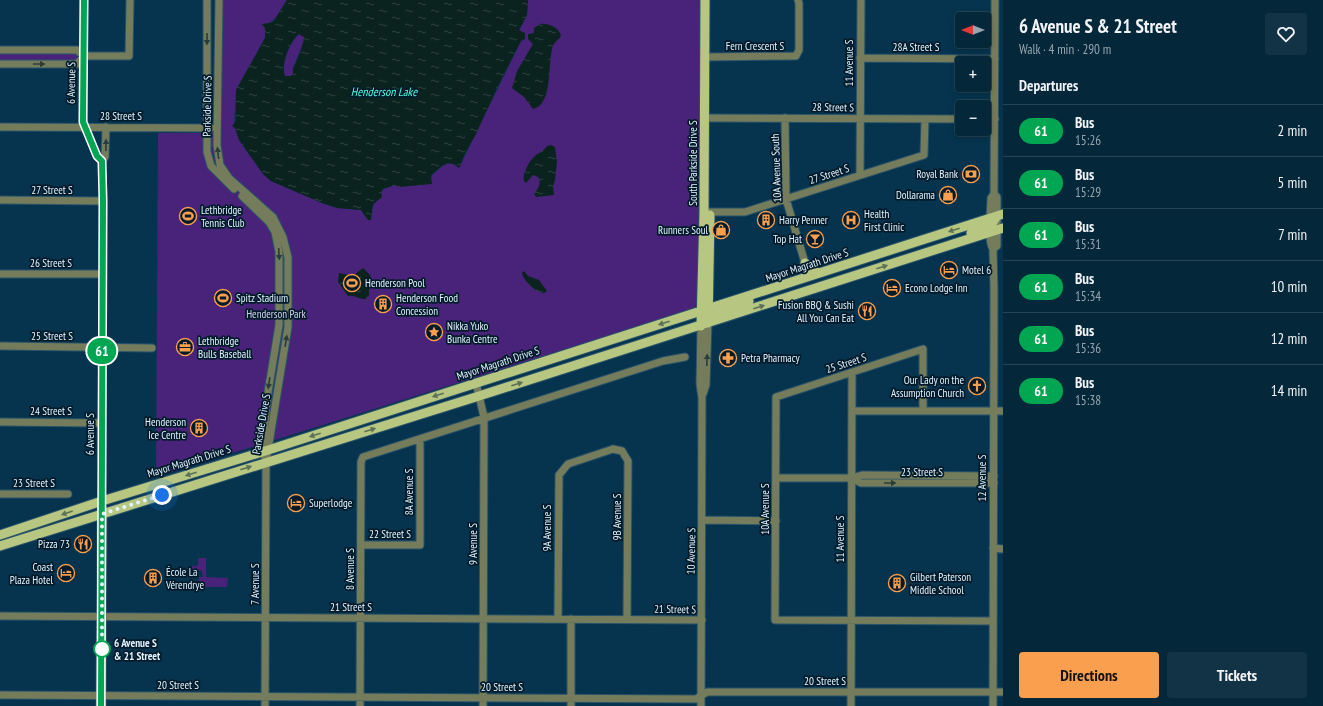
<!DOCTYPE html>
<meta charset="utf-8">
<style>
:root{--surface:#04273a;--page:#123345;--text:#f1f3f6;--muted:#97a5af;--line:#254454;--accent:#fa9f4e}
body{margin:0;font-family:"PT Sans Narrow",sans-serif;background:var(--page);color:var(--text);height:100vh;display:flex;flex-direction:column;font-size:15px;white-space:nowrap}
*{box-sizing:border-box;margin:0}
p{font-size:13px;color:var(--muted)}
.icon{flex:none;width:22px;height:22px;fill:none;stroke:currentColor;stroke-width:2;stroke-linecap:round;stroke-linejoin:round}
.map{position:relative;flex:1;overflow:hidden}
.sheet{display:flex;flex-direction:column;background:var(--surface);width:320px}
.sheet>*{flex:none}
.badge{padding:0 8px;border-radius:13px;font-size:14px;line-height:26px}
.needle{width:26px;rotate:270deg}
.buttons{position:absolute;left:955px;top:12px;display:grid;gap:8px}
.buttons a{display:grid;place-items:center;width:36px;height:36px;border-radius:4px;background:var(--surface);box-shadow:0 2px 6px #0003,0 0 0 1px var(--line);font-size:20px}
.you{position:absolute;width:20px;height:20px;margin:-10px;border:3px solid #fff;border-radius:50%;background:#1a73e8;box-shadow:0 0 0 6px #1a73e833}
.map>.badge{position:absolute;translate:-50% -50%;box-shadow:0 0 0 2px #fff}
h2{padding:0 16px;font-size:15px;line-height:36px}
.round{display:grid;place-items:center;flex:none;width:42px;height:42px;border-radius:4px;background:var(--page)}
.head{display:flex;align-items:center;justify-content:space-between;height:68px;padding:0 16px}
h1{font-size:19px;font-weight:800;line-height:30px}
.primary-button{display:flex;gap:8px;margin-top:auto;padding:8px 16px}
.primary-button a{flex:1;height:46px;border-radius:4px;background:var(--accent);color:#111;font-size:16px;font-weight:800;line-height:46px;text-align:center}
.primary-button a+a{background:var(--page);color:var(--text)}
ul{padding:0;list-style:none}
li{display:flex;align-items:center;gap:12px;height:52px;padding:0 16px;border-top:1px solid var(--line)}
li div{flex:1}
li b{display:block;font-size:15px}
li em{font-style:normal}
li .badge{min-width:44px;font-weight:700;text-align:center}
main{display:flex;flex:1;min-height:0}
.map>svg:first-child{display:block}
.green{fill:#492379}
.water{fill:url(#water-ripples);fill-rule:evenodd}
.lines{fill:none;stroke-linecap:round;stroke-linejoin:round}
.minor-casing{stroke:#2a536a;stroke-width:9}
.major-casing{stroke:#2a536a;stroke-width:11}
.minor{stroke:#747c5b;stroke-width:7}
.major{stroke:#b7c782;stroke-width:9}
.oneway{fill:#2a3d3b}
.oneway2{fill:#5c7156}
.line-casing{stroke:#fff;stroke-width:9}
.line{stroke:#00a651;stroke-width:6}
.walk{stroke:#e4f3ff;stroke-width:4;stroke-dasharray:0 7.2}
.stop-dot{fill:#fff;stroke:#00a651;stroke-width:2}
.labels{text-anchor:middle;stroke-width:3.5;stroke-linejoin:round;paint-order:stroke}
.street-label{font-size:11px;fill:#e4f3ff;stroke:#021b2a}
.poi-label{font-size:11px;fill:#e4f3ff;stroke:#021b2a;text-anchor:start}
.park-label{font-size:11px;fill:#dad2ed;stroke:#021b2a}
.stop-label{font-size:11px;font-weight:bold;fill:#e4f3ff;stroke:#021b2a;text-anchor:start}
.water-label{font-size:12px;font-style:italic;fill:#48fde1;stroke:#021b2a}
</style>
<main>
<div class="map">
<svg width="1003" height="706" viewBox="0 0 1003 706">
<defs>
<pattern id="water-ripples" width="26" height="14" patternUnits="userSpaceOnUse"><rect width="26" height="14" fill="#0b231f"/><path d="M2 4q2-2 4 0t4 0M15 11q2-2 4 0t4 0" fill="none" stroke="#2e4341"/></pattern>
</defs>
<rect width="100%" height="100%" fill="#06344e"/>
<path class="green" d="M219,0H287C279,10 277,24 262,24L265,28V38L236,90L234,124L239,140L263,174L271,181L322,203L337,208L361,210L366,218L372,216C371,206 374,203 382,197L381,193L383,189L395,185L431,178C432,174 434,174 437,171C444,164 450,160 459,168L521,41L522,33L519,31L527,15L528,0H700L698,304L694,309L156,477L158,133H200L217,127Z
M299,34L304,37V41L293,68V74L291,76H285C281,65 290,41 299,34Z
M0,52L75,53L78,57L75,61H0Z
M198,558H206V577L228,578L227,587H205V583H199V577H203L202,571L198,570L195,572L191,568L193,565L195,567L198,565Z"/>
<path class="water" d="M287,0H528L527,15L519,30L525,33V39L521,41L498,86L475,136L465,153L459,168C447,157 441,168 431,175L432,184L399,187L395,185L383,189L381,193L382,197L373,204L371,220H368L361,210L337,208L322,203L271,181L263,174L239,140L235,128L232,126L236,121V90L265,38V28L262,24L270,23L274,21ZM299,34L304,37C304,43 296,65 293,68V74L291,76H285C280,65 290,41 299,34Z
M540,24C548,23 560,28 561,36C559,40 555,41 553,46C547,61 554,105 533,109L524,97L512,88L517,71L533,44L528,39V34L534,33V28Z
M551,145L555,147L557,162L555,180L553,186L554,195L536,197L534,194C538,189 542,183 538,177L533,175L526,183L524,181C522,175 528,163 533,158C538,152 542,153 547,146Z
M363,268L371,276L364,284L369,288V295L366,299C359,300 356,295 348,296L338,282L339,273L353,276Z
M524,271L528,276L539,280L547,291L544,293C537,293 523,281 522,273Z"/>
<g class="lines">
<g class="minor-casing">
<path id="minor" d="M84,0L83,122L97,156L102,161L103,201L102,501
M207,0V152L211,166L234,189
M219,0L217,145L220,165L229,178L273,217L283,237L288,257V327L266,462L265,706
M0,50H77L84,56
M84,56H129L130,0
M705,57L796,56L799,50V3L798,0
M860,58L995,59
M0,64H77L84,56
M705,118L962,119
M785,118L786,199L805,263
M984,119H995
M0,127L211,128
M102,161L105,157L106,127
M860,175L861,0
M242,196L269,222L275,232L279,252V325L268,392L262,452L264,456
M0,200L103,201
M705,212H745L924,155L925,119
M993,249L997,246V197L994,194
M0,274H103
M701,326L700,384L702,398L701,706
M0,346L152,348
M476,383L484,417L483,706
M703,394L706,385L708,323
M852,411H1003
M923,411V349L776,397L775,620L993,621
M0,422L102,423
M776,478H852L862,475L994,476
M852,478L861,483H994
M0,494H68
M702,520L776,521
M361,545H420V439
M993,548L1003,549
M0,616L702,620
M558,618L559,475L568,464L613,449L622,451L628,461L627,619
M0,695L696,699L707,692H1003
M360,706L361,462L363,457L663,361L685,357
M571,706V619
M851,706L852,373
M993,706L994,289L993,249C987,241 991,209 991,198L994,194L995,0"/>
</g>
<g class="major-casing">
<path id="major" d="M971,233L991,225L997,216
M805,263L810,269L819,273
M715,316L749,301
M708,323L710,215
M701,326L704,212L705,0
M0,535L102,501L262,452L1003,214
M0,546L479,396L1003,228
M101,706L102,509"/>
</g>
<use href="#minor" class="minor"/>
<use href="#major" class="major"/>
</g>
<defs><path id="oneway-solid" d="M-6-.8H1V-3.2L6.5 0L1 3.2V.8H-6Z"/></defs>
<g class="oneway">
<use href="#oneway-solid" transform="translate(207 39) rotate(90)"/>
<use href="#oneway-solid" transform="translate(39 64)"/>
<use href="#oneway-solid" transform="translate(106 145) rotate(-89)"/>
<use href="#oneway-solid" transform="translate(218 153) rotate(-96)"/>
<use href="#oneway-solid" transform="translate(279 254) rotate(87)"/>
<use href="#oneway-solid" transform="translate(286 341) rotate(-81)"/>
<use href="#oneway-solid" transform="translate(707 360) rotate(-88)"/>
<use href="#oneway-solid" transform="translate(269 383) rotate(99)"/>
<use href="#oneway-solid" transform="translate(890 483)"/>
</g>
<g class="oneway2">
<use href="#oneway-solid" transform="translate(954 230) rotate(162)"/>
<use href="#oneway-solid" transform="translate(882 267) rotate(-18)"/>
<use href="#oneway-solid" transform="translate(759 307) rotate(-18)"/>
<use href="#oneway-solid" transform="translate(664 323) rotate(162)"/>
<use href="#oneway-solid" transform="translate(517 384) rotate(-18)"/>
<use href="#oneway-solid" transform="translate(438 395) rotate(162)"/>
<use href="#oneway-solid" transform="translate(370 430) rotate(-17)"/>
<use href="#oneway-solid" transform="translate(315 435) rotate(162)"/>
<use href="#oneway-solid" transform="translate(246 468) rotate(-18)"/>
<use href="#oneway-solid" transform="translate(191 474) rotate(163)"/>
<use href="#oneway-solid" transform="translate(67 513) rotate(161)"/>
</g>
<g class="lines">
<g class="line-casing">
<path id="line" d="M84,0L83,122L97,156L102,161L103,201L101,706"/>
</g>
<use href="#line" class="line"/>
<path class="walk" d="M102,649V514L162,495"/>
</g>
<defs>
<g id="bank-ring" transform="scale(0.9)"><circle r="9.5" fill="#021b2a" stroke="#fa9f4e" stroke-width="1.5"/><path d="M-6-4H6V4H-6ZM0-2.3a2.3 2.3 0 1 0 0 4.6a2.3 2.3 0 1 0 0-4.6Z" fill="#fa9f4e"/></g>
<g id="shop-ring" transform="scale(0.9)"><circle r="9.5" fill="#021b2a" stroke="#fa9f4e" stroke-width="1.5"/><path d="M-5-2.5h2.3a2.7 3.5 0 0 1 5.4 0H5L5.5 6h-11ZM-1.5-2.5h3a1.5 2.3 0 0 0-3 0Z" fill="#fa9f4e"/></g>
<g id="stadium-ring" transform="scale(0.9)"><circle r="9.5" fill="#021b2a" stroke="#fa9f4e" stroke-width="1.5"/><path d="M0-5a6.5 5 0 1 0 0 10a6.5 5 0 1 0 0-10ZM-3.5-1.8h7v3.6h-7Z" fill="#fa9f4e"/></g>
<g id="building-ring" transform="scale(0.9)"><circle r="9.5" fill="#021b2a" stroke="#fa9f4e" stroke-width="1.5"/><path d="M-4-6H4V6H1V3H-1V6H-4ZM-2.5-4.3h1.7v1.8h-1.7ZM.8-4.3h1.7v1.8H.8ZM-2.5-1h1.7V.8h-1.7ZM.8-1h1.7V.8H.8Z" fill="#fa9f4e"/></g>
<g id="hospital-ring" transform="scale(0.9)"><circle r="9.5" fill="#021b2a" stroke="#fa9f4e" stroke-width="1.5"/><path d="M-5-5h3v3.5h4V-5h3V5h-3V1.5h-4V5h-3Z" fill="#fa9f4e"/></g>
<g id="bar-ring" transform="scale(0.9)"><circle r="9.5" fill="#021b2a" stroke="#fa9f4e" stroke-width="1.5"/><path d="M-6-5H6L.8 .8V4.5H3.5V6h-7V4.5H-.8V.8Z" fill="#fa9f4e"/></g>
<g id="hotel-ring" transform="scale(0.9)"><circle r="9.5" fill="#021b2a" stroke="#fa9f4e" stroke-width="1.5"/><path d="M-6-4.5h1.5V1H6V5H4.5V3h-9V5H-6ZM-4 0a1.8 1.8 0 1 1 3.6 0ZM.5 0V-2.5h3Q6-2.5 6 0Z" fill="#fa9f4e"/></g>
<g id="restaurant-ring" transform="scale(0.9)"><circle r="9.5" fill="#021b2a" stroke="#fa9f4e" stroke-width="1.5"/><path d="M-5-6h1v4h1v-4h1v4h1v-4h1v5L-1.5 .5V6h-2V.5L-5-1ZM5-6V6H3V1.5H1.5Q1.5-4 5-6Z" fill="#fa9f4e"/></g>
<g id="sight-ring" transform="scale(0.9)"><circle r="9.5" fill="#021b2a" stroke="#fa9f4e" stroke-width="1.5"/><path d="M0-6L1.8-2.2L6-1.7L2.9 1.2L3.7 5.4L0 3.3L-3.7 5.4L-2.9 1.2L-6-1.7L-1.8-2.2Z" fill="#fa9f4e"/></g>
<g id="office-ring" transform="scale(0.9)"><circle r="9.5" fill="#021b2a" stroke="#fa9f4e" stroke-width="1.5"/><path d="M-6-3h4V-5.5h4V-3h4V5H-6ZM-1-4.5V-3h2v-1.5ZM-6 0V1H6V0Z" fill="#fa9f4e"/></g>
<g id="pharmacy-ring" transform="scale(0.9)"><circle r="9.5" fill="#021b2a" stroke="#fa9f4e" stroke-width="1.5"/><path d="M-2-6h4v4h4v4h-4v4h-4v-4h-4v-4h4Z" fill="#fa9f4e"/></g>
<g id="church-ring" transform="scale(0.9)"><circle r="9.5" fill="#021b2a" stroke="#fa9f4e" stroke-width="1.5"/><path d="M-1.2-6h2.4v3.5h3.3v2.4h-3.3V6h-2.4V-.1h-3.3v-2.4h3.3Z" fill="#fa9f4e"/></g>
</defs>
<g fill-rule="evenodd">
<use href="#bank-ring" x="971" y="174"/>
<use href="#shop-ring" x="948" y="195"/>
<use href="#stadium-ring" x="188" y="216"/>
<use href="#building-ring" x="766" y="220"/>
<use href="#hospital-ring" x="851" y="220"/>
<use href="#shop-ring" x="721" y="230"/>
<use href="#bar-ring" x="815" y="239"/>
<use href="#hotel-ring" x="949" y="270"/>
<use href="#stadium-ring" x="352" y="283"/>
<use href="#hotel-ring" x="892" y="288"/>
<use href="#stadium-ring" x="223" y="298"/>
<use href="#building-ring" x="383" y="304"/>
<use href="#restaurant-ring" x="867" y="311"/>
<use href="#sight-ring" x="434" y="332"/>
<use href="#office-ring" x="185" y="347"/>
<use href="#pharmacy-ring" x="728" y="358"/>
<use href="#church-ring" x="977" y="386"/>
<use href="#building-ring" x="199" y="428"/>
<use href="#hotel-ring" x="296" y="503"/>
<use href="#restaurant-ring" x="83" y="544"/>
<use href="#hotel-ring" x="66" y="573"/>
<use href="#building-ring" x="153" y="578"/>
<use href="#building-ring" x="897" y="583"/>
</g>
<circle class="stop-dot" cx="102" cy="649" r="8"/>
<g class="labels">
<g class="street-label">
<text x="755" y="50">Fern Crescent S</text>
<text x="916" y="51">28A Street S</text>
<text transform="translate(849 63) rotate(-90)" y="4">11 Avenue S</text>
<text transform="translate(71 83) rotate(-89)" y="4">6 Avenue S</text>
<text transform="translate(207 106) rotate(-89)" y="4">Parkside Drive S</text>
<text transform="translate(833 107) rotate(1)" y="4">28 Street S</text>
<text x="121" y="120">28 Street S</text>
<text transform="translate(693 163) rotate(-90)" y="4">South Parkside Drive S</text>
<text transform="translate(776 168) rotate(-92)" y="4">10A Avenue South</text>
<text transform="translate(829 174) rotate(-18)" y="4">27 Street S</text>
<text x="52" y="194">27 Street S</text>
<text x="51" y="267">26 Street S</text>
<text transform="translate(807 265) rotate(-18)" y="4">Mayor Magrath Drive S</text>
<text x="52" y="340">25 Street S</text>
<text transform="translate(498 363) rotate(-18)" y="4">Mayor Magrath Drive S</text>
<text transform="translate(846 363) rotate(-18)" y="4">25 Street S</text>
<text x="51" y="415">24 Street S</text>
<text transform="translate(261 424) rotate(-80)" y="4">Parkside Drive S</text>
<text transform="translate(90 434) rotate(-90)" y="4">6 Avenue S</text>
<text transform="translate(189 461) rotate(-17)" y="4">Mayor Magrath Drive S</text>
<text x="922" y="476">23 Street S</text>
<text transform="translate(982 478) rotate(-90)" y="4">12 Avenue S</text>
<text x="34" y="487">23 Street S</text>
<text transform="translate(409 492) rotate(-90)" y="4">8A Avenue S</text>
<text transform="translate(765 509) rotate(-90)" y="4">10A Avenue S</text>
<text transform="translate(617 517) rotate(-90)" y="4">9B Avenue S</text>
<text transform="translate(547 528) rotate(-90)" y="4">9A Avenue S</text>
<text x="390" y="538">22 Street S</text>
<text transform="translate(840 539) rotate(-90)" y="4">11 Avenue S</text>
<text transform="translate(473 544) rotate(-90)" y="4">9 Avenue S</text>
<text transform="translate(691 551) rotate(-89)" y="4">10 Avenue S</text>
<text transform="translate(350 569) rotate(-90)" y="4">8 Avenue S</text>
<text transform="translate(255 584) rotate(-90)" y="4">7 Avenue S</text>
<text x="351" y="611">21 Street S</text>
<text transform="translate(675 609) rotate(1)" y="4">21 Street S</text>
<text x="825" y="685">20 Street S</text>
<text x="178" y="689">20 Street S</text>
<text x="502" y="691">20 Street S</text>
</g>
<g class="poi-label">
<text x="958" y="178" text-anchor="end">Royal Bank</text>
<text x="935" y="199" text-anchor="end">Dollarama</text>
<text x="201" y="214">Lethbridge<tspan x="201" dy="13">Tennis Club</tspan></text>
<text x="864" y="218">Health<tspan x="864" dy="13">First Clinic</tspan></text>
<text x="779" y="224">Harry Penner</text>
<text x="708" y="234" text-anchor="end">Runners Soul</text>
<text x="802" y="243" text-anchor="end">Top Hat</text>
<text x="962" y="274">Motel 6</text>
<text x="365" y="287">Henderson Pool</text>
<text x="905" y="292">Econo Lodge Inn</text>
<text x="236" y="302">Spitz Stadium</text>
<text x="396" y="302">Henderson Food<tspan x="396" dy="13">Concession</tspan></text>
<text x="854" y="309" text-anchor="end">Fusion BBQ &amp; Sushi<tspan x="854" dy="13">All You Can Eat</tspan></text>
<text x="447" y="330">Nikka Yuko<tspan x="447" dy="13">Bunka Centre</tspan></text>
<text x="198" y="345">Lethbridge<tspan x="198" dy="13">Bulls Baseball</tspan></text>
<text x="741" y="362">Petra Pharmacy</text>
<text x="964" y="384" text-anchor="end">Our Lady on the<tspan x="964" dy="13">Assumption Church</tspan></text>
<text x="186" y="426" text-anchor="end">Henderson<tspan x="186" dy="13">Ice Centre</tspan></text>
<text x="309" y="507">Superlodge</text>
<text x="70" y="548" text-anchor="end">Pizza 73</text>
<text x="53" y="571" text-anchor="end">Coast<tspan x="53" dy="13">Plaza Hotel</tspan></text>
<text x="166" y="576">École La<tspan x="166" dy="13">Vérendrye</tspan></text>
<text x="910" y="581">Gilbert Paterson<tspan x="910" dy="13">Middle School</tspan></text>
</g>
<g class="park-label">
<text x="276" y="318">Henderson Park</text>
</g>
<g class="stop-label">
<text x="114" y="647">6 Avenue S<tspan x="114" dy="13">&amp; 21 Street</tspan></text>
</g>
<g class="water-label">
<text x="384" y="96">Henderson Lake</text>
</g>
</g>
</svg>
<div class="buttons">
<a><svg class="needle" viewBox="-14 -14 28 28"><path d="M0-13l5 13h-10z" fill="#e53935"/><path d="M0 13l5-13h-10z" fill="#97a5af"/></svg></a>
<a>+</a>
<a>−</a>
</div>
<div class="you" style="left:162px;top:495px"></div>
<b class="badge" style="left:102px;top:351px;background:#00a651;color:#fff">61</b>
</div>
<section class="sheet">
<div class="head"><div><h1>6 Avenue S &amp; 21 Street</h1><p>Walk · 4 min · 290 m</p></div><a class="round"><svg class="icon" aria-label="heart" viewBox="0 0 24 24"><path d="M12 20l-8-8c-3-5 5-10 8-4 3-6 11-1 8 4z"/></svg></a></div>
<h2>Departures</h2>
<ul>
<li><span class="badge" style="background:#00a651;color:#fff">61</span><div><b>Bus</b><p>15:26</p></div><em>2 min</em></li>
<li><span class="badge" style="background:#00a651;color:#fff">61</span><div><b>Bus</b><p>15:29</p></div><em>5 min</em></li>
<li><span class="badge" style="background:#00a651;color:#fff">61</span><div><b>Bus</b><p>15:31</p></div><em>7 min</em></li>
<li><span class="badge" style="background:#00a651;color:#fff">61</span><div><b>Bus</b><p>15:34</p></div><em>10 min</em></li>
<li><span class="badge" style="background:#00a651;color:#fff">61</span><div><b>Bus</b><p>15:36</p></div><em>12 min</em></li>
<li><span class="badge" style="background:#00a651;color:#fff">61</span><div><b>Bus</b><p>15:38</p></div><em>14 min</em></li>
</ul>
<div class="primary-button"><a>Directions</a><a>Tickets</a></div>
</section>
</main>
